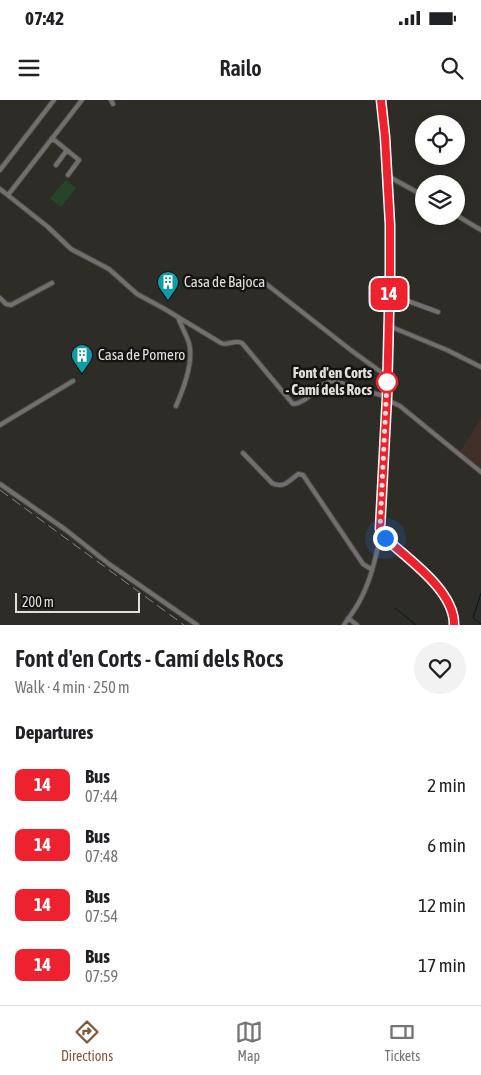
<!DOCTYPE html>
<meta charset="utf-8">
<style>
:root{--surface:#fff;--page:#f2f2f2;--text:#202124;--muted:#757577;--line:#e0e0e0;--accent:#83593a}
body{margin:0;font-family:"Asap Condensed",sans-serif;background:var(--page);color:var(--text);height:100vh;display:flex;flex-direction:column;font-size:19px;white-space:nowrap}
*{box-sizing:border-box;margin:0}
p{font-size:16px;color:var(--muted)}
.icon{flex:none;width:28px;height:28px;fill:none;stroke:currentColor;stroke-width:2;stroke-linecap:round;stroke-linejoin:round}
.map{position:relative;height:525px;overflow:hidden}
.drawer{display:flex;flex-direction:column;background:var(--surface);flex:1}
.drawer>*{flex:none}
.badge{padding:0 10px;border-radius:8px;font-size:18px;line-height:32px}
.tools{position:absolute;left:415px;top:15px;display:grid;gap:10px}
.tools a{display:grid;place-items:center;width:50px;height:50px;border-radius:50%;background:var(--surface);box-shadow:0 2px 8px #0003;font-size:25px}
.scale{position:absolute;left:15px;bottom:12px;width:125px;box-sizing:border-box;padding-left:5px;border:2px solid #e0dfdb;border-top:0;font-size:14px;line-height:18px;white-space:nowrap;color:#e0dfdb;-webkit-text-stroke:4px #151412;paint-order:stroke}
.you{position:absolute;width:25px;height:25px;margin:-12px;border:4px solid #fff;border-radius:50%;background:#1a73e8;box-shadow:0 0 0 8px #1a73e833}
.map>.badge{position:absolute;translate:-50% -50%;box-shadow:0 0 0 2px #fff}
h2{padding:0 15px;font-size:19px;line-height:45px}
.round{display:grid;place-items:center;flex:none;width:52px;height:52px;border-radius:26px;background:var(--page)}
.overview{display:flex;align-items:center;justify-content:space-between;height:85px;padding:0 15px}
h1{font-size:24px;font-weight:600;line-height:38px}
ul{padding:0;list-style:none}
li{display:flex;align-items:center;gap:15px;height:60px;padding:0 15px}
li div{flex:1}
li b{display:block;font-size:19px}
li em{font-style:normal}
li .badge{min-width:55px;font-weight:700;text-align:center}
.status{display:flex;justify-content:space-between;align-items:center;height:35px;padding:0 25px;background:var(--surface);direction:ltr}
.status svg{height:14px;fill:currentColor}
header{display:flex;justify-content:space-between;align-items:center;height:65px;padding:0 15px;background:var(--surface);font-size:22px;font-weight:600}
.menu{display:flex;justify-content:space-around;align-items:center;height:70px;border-top:1px solid var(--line);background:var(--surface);font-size:14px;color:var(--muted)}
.menu a{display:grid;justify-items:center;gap:2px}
.menu .active{color:var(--accent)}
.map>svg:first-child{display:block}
.industrial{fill:#412e28}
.pitch{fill:#264427}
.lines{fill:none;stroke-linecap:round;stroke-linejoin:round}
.stream{stroke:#041727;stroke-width:1}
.street-casing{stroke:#4a4944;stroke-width:6}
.secondary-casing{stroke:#4a4944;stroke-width:8}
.street{stroke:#726f6e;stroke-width:4}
.secondary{stroke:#9a9593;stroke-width:5.5}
.rail{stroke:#85847f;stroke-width:1;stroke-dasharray:10 5;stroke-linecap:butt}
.line-casing{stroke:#fff;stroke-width:11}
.line{stroke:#ed222e;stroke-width:8}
.walk{stroke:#e0dfdb;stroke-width:5;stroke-dasharray:0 9}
.stop-dot{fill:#fff;stroke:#ed222e;stroke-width:2.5}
.labels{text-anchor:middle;stroke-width:5;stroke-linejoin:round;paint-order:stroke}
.poi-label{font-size:15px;fill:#e0dfdb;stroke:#151412;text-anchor:start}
.stop-label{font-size:15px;font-weight:bold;fill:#e0dfdb;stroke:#151412;text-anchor:end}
</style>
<div class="status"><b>07:42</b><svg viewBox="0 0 49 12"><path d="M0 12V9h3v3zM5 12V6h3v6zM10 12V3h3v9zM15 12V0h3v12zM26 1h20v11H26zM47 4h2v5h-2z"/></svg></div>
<header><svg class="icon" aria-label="menu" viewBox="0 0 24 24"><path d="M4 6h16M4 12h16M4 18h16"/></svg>Railo<svg class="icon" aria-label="search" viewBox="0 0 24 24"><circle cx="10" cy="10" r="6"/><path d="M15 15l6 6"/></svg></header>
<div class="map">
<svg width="481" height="525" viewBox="0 0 481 525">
<rect width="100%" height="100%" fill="#2e2c27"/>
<path class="industrial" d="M481,318V369L460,352Z"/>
<path class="pitch" d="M66,80L76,88L61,107L50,98Z"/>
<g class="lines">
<path class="stream" d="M481,493L473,518L481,524
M395,508L416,525
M182,517L193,525"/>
<g class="street-casing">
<path id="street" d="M111,0L113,4
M52,38L79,60L68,75
M56,65L67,50
M0,70L54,0
M386,75L424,96
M0,89L48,127L71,149L109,169L137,194L163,208L221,243C228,246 235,239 242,243L293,304C309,303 318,282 334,281L387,297
M8,95L82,0
M456,115L481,130
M265,183L352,251L381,272L387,273
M389,194L438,212
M0,198L6,204L11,205L52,183
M389,226L447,250L481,267
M387,300L400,306L481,372
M176,306C183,290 194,261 189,243C186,234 181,226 178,217
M0,325L73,281
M243,353L272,383C283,389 289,381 298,374L303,375L363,464L371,469
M0,384L66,430L109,464L197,525
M348,518L357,525
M344,525C349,517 355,510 359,502C371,481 377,454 381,431"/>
</g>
<g class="secondary-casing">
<path id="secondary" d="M381,0L385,37L390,125V172L387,297L380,429L385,438C407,459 455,491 454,525"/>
</g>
<use href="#street" class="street"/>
<use href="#secondary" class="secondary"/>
<path class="rail" d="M0,390L184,525"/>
</g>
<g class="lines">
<g class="line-casing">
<path id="line" d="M381,0L385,37L390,125V172L387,297L380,429L385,438C408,459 455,491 454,525"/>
</g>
<use href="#line" class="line"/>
<path class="walk" d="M385,438L381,431L380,428L387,282"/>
</g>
<defs>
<g id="building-pin" transform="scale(1.125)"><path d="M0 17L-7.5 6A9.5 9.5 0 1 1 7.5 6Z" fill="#0f9aa8" stroke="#151412"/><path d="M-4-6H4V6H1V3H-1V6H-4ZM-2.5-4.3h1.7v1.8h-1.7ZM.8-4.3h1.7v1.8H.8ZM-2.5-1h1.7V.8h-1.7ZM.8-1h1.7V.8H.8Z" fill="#fff"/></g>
</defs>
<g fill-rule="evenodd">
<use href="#building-pin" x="168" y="182"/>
<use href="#building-pin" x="82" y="255"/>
</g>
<circle class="stop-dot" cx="387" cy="282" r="10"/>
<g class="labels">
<g class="poi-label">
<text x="184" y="187">Casa de Bajoca</text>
<text x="98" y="260">Casa de Pomero</text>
</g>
<g class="stop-label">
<text x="372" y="278">Font d'en Corts<tspan x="372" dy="17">- Camí dels Rocs</tspan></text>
</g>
</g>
</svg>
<div class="tools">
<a><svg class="icon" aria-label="locate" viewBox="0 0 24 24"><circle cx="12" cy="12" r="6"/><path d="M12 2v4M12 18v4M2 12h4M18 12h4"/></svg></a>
<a><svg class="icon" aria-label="layers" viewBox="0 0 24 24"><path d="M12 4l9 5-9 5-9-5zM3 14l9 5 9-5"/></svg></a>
</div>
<div class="scale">200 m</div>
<div class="you" style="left:385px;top:438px"></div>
<b class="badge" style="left:389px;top:194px;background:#ed222e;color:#fff">14</b>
</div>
<section class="drawer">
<div class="overview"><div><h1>Font d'en Corts - Camí dels Rocs</h1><p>Walk · 4 min · 250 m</p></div><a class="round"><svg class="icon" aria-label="heart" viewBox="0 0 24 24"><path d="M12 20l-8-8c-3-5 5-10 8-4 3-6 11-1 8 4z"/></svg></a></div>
<h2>Departures</h2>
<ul>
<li><span class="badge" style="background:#ed222e;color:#fff">14</span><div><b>Bus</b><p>07:44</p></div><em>2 min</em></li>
<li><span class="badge" style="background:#ed222e;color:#fff">14</span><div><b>Bus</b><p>07:48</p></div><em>6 min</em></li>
<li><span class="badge" style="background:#ed222e;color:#fff">14</span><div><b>Bus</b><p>07:54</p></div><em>12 min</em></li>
<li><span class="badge" style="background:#ed222e;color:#fff">14</span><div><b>Bus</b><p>07:59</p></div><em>17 min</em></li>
</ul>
</section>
<nav class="menu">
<a class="active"><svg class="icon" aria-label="directions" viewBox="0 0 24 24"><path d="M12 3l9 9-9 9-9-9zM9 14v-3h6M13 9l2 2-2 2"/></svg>Directions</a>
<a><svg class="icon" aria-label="map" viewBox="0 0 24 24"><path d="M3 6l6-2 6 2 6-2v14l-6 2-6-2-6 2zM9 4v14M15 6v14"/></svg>Map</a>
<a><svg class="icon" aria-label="tickets" viewBox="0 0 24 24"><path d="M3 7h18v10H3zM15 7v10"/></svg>Tickets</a>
</nav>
